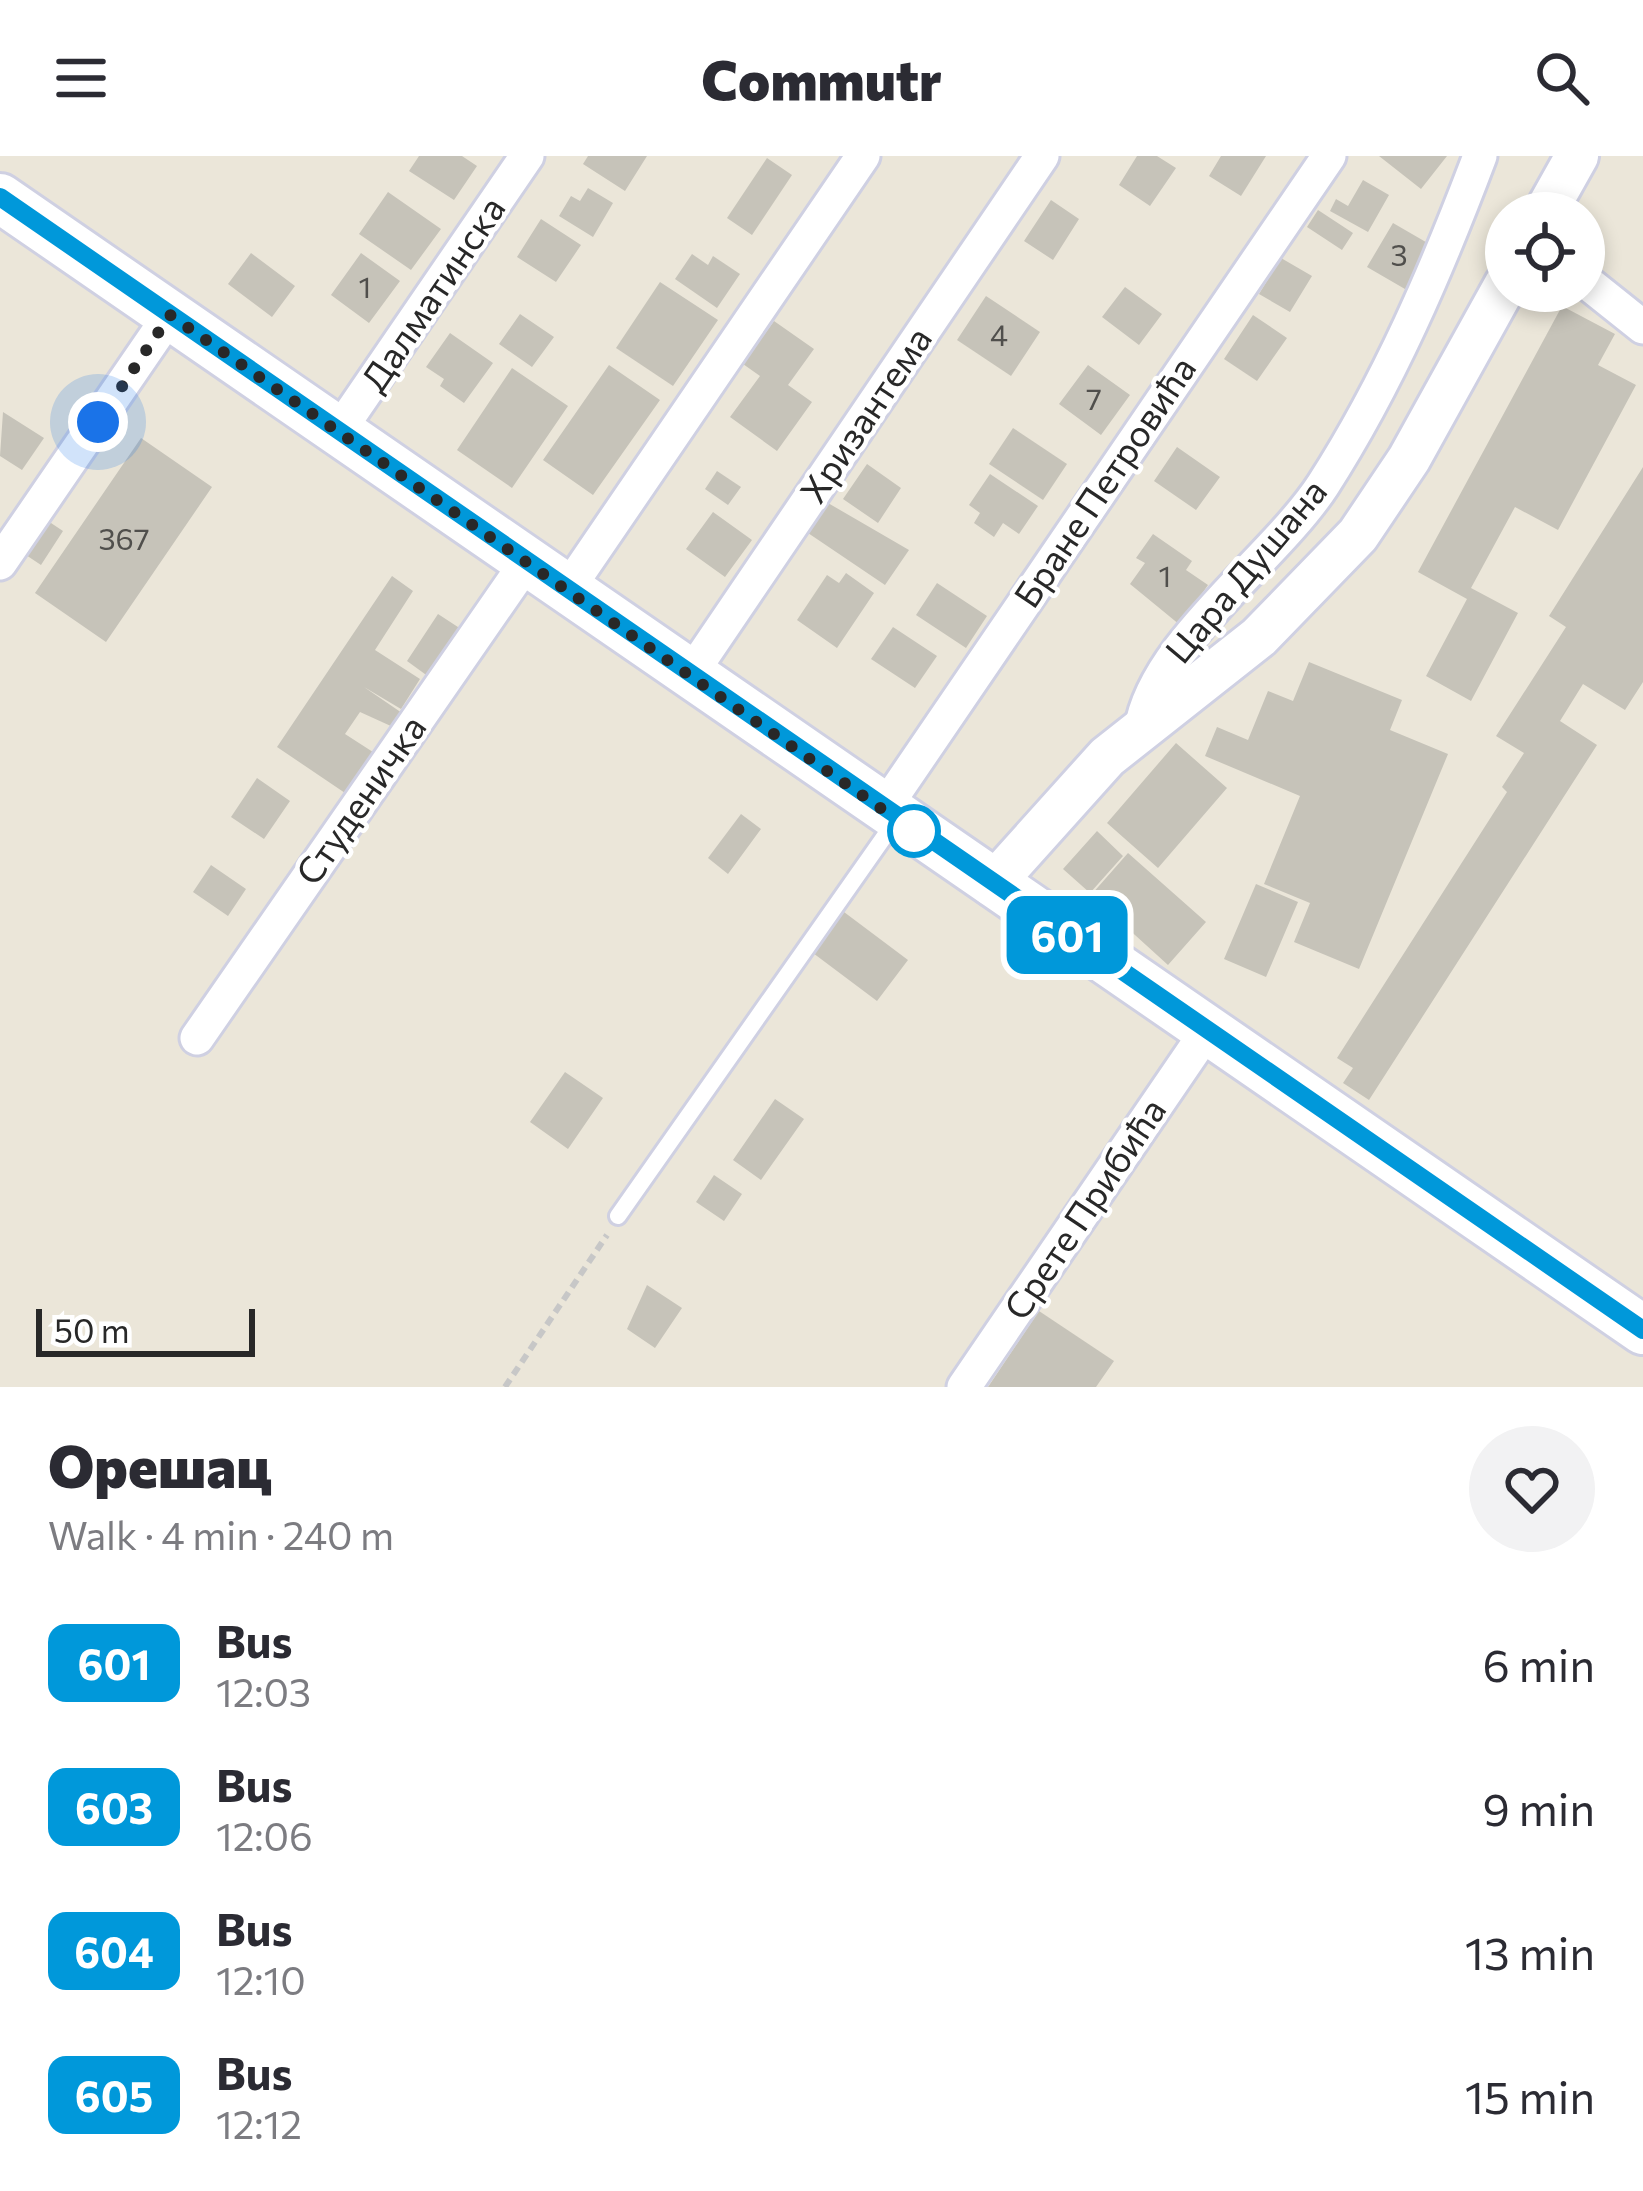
<!DOCTYPE html>
<meta charset="utf-8">
<style>
:root{--surface:#fff;--page:#f2f2f3;--text:#2b2b33;--muted:#7c7c81}
body{margin:0;font-family:Commissioner,sans-serif;background:var(--page);color:var(--text);height:100vh;display:flex;flex-direction:column;font-size:45px;white-space:nowrap}
*{box-sizing:border-box;margin:0}
p{font-size:39px;color:var(--muted)}
.icon{flex:none;width:66px;height:66px;fill:none;stroke:currentColor;stroke-width:2;stroke-linecap:round;stroke-linejoin:round}
.map{position:relative;height:1231px;overflow:hidden}
.side{display:flex;flex-direction:column;background:var(--surface);flex:1}
.side>*{flex:none}
.badge{padding:0 24px;border-radius:18px;font-size:42px;line-height:78px}
.tools{position:absolute;left:1485px;top:36px;display:grid;gap:24px}
.tools a{display:grid;place-items:center;width:120px;height:120px;border-radius:50%;background:var(--surface);box-shadow:0 6px 18px #0003;font-size:60px}
.scale{position:absolute;left:36px;bottom:30px;width:219px;box-sizing:border-box;padding-left:12px;border:6px solid #282828;border-top:0;font-size:33px;line-height:42px;white-space:nowrap;color:#282828;-webkit-text-stroke:9px #fff;paint-order:stroke}
.you{position:absolute;width:60px;height:60px;margin:-30px;border:9px solid #fff;border-radius:50%;background:#1a73e8;box-shadow:0 0 0 18px #1a73e833}
.map>.badge{position:absolute;translate:-50% -50%;box-shadow:0 0 0 6px #fff}
.round{display:grid;place-items:center;flex:none;width:126px;height:126px;border-radius:63px;background:var(--page)}
.summary{display:flex;align-items:center;justify-content:space-between;height:204px;padding:0 48px}
h1{font-size:57px;font-weight:800;line-height:90px}
ul{padding:0;list-style:none}
li{display:flex;align-items:center;gap:36px;height:144px;padding:0 48px}
li div{flex:1}
li b{display:block;font-size:45px}
li em{font-style:normal}
li .badge{min-width:132px;font-weight:700;text-align:center}
header{display:flex;justify-content:space-between;align-items:center;height:156px;padding:0 48px;background:var(--surface);font-size:54px;font-weight:800}
.map>svg:first-child{display:block}
.building{fill:#c6c3b9}
.lines{fill:none;stroke-linecap:round;stroke-linejoin:round}
.service-casing{stroke:#cfd0e2;stroke-width:22}
.minor-casing{stroke:#cfd0e2;stroke-width:39}
.tertiary-casing{stroke:#cfd0e2;stroke-width:48}
.secondary-casing{stroke:#cfd0e2;stroke-width:54}
.path{stroke:#c7c7c7;stroke-width:6;stroke-dasharray:9 6;stroke-linecap:butt}
.service{stroke:#fff;stroke-width:16}
.minor{stroke:#fff;stroke-width:33}
.tertiary{stroke:#fff;stroke-width:42}
.secondary{stroke:#fff;stroke-width:48}
.line-casing{stroke:#fff;stroke-width:27}
.line{stroke:#0098da;stroke-width:18}
.walk{stroke:#282828;stroke-width:12;stroke-dasharray:0 21.6}
.stop-dot{fill:#fff;stroke:#0098da;stroke-width:6}
.labels{text-anchor:middle;stroke-width:9;stroke-linejoin:round;paint-order:stroke}
.number-label{font-size:30px;fill:#504f4c}
.street-label{font-size:36px;fill:#282828;stroke:#fff}
</style>
<header><svg class="icon" aria-label="menu" viewBox="0 0 24 24"><path d="M4 6h16M4 12h16M4 18h16"/></svg>Commutr<svg class="icon" aria-label="search" viewBox="0 0 24 24"><circle cx="10" cy="10" r="6"/><path d="M15 15l6 6"/></svg></header>
<div class="map">
<svg width="1643" height="1231" viewBox="0 0 1643 1231">
<rect width="100%" height="100%" fill="#ebe6d9"/>
<path class="building" d="M419,0H462L477,10L454,44L409,15Z
M588,0H647L625,35L583,8Z
M1137,0H1157L1176,12L1150,50L1119,29Z
M1221,0H1266L1241,40L1209,20Z
M1379,0H1447L1421,33Z
M767,2L792,19L752,79L727,62Z
M1363,24L1389,39L1368,76L1330,55L1336,43L1348,50Z
M588,32L613,47L593,81L559,60L571,40L580,45Z
M388,36L441,73L411,114L359,78Z
M1051,44L1079,63L1053,104L1024,85Z
M1318,54L1353,77L1342,94L1307,71Z
M541,63L581,89L556,126L517,101Z
M1393,67L1431,89L1417,140L1367,111Z
M251,97L295,130L272,161L228,128Z
M361,97L400,125L369,167L331,139Z
M692,98L708,109L713,100L740,118L717,152L675,123Z
M1281,102L1312,120L1290,156L1259,138Z
M660,126L718,164L673,230L616,192Z
M1125,131L1162,158L1139,189L1102,161Z
M986,140L1040,176L1011,220L957,184Z
M1562,150L1615,178L1598,209L1636,229L1558,374L1515,351L1471,432L1518,457L1471,545L1426,520L1467,443L1418,416Z
M520,158L554,181L532,211L499,188Z
M1253,159L1287,182L1257,225L1224,203Z
M774,165L814,193L788,229L812,246L777,295L730,261L760,220L743,208Z
M450,177L493,207L464,247L440,230L444,223L426,211Z
M609,209L660,244L593,339L543,304Z
M1088,209L1130,239L1101,279L1059,248Z
M512,212L568,250L512,332L457,294Z
M3,256L44,282L22,314L0,300Z
M1013,272L1067,308L1043,344L989,308Z
M141,282L212,331L106,486L35,437Z
M1177,291L1220,321L1196,354L1154,325Z
M867,308L901,332L878,367L843,343Z
M1643,311V526L1625,554L1583,528L1560,565L1597,589L1369,944L1343,927L1353,912L1337,902L1507,636L1502,631L1524,597L1496,580L1566,471L1549,460Z
M717,315L741,331L728,349L705,333Z
M990,318L1038,350L1019,378L1003,367L994,381L974,367L980,357L969,349Z
M828,347L909,394L885,429L808,377Z
M713,356L752,384L725,421L686,393Z
M48,365L63,375L41,409L26,399Z
M1153,378L1192,405L1186,414L1208,429L1180,469L1130,428L1145,407L1136,402Z
M846,417L874,437L837,492L797,464L827,419L839,427Z
M392,420L413,435L375,494L420,523L401,553L364,531L402,557L393,571L360,556L345,578L376,598L348,639L277,591Z
M937,427L987,460L966,492L916,459Z
M438,458L461,473L429,521L407,505Z
M893,471L937,500L915,532L871,503Z
M1309,506L1402,544L1390,574L1448,598L1359,813L1294,786L1310,747L1264,728L1300,640L1205,600L1217,571L1248,584L1268,535L1293,545Z
M1176,587L1227,632L1158,712L1107,667Z
M257,622L290,645L264,683L231,661Z
M741,658L761,673L728,718L708,702Z
M1097,675L1123,700L1090,737L1063,713Z
M1128,697L1206,766L1168,809L1091,739Z
M211,709L246,733L228,760L193,736Z
M1256,728L1298,746L1266,821L1224,803Z
M844,756L908,804L877,845L813,797Z
M565,916L603,942L568,993L530,966Z
M775,943L804,963L761,1024L733,1004Z
M714,1019L742,1038L724,1065L696,1046Z
M647,1129L682,1152L655,1192L627,1173Z
M1039,1155L1114,1205L1096,1231H988Z"/>
<g class="lines">
<g class="service-casing">
<path id="service" d="M618,1060L896,664"/>
</g>
<g class="minor-casing">
<path id="minor" d="M1584,124L1643,171
M338,276L527,0
M0,407L170,159
M567,434L863,0
M690,519L1042,0
M1141,574C1153,489 1274,404 1323,329C1389,226 1437,114 1480,0
M883,654L1329,0
M197,882L526,407
M964,1231L1207,875"/>
</g>
<g class="tertiary-casing">
<path id="tertiary" d="M1545,57L1577,0
M992,729L1107,601L1259,481L1358,379L1409,303L1506,128"/>
</g>
<g class="secondary-casing">
<path id="secondary" d="M0,42L1643,1174"/>
</g>
<path class="path" d="M505,1231L607,1079"/>
<use href="#service" class="service"/>
<use href="#minor" class="minor"/>
<use href="#tertiary" class="tertiary"/>
<use href="#secondary" class="secondary"/>
</g>
<g class="lines">
<g class="line-casing">
<path id="line" d="M0,41L1643,1174"/>
</g>
<use href="#line" class="line"/>
<path class="walk" d="M98,266L170,159L931,687L914,675"/>
</g>
<circle class="stop-dot" cx="914" cy="675" r="24"/>
<g class="labels">
<g class="number-label">
<text x="1399" y="110">3</text>
<text x="365" y="142">1</text>
<text x="999" y="190">4</text>
<text x="1094" y="254">7</text>
<text x="124" y="394">367</text>
<text x="1165" y="431">1</text>
</g>
<g class="street-label">
<text transform="translate(433 138) rotate(-56)" y="13">Далматинска</text>
<text transform="translate(866 259) rotate(-56)" y="13">Хризантема</text>
<text transform="translate(1105 326) rotate(-56)" y="13">Бране Петровића</text>
<text transform="translate(1246 415) rotate(-50)" y="13">Цара Душана</text>
<text transform="translate(361 644) rotate(-55)" y="13">Студеничка</text>
<text transform="translate(1085 1053) rotate(-56)" y="13">Срете Прибића</text>
</g>
</g>
</svg>
<div class="tools">
<a><svg class="icon" aria-label="locate" viewBox="0 0 24 24"><circle cx="12" cy="12" r="6"/><path d="M12 2v4M12 18v4M2 12h4M18 12h4"/></svg></a>
</div>
<div class="scale">50 m</div>
<div class="you" style="left:98px;top:266px"></div>
<b class="badge" style="left:1067px;top:779px;background:#0098da;color:#fff">601</b>
</div>
<section class="side">
<div class="summary"><div><h1>Орешац</h1><p>Walk · 4 min · 240 m</p></div><a class="round"><svg class="icon" aria-label="heart" viewBox="0 0 24 24"><path d="M12 20l-8-8c-3-5 5-10 8-4 3-6 11-1 8 4z"/></svg></a></div>
<ul>
<li><span class="badge" style="background:#0098da;color:#fff">601</span><div><b>Bus</b><p>12:03</p></div><em>6 min</em></li>
<li><span class="badge" style="background:#0098da;color:#fff">603</span><div><b>Bus</b><p>12:06</p></div><em>9 min</em></li>
<li><span class="badge" style="background:#0098da;color:#fff">604</span><div><b>Bus</b><p>12:10</p></div><em>13 min</em></li>
<li><span class="badge" style="background:#0098da;color:#fff">605</span><div><b>Bus</b><p>12:12</p></div><em>15 min</em></li>
</ul>
</section>
